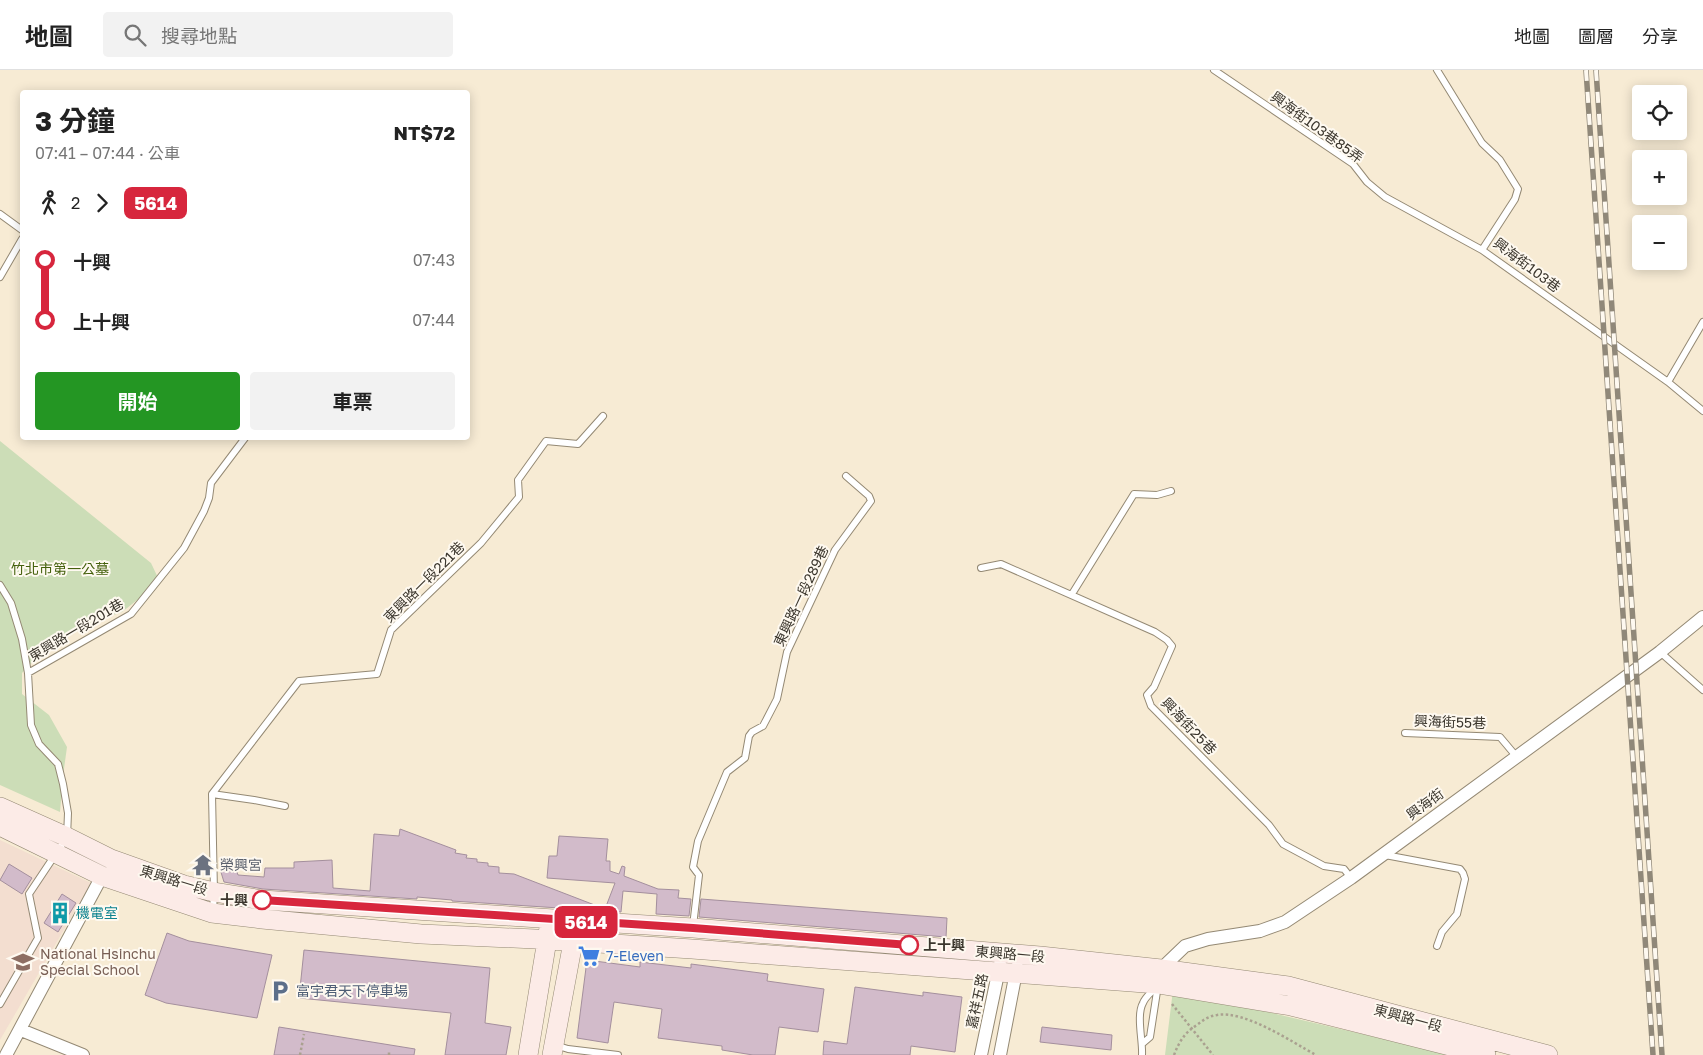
<!DOCTYPE html>
<html lang="zh-TW">
<meta charset="utf-8">
<style>
:root{--surface:#fff;--page:#f2f2f2;--text:#222;--muted:#767676;--line:#e0e0e0;--accent:#249623}
body{margin:0;font-family:"Golos Text","Noto Sans TC",sans-serif;background:var(--page);color:var(--text);height:100vh;display:flex;flex-direction:column;font-size:19px;white-space:nowrap}
*{box-sizing:border-box;margin:0}
p{font-size:16px;color:var(--muted)}
.icon{flex:none;width:28px;height:28px;fill:none;stroke:currentColor;stroke-width:2;stroke-linecap:round;stroke-linejoin:round}
.map{position:relative;flex:1;overflow:hidden}
.sheet{position:absolute;left:20px;top:20px;width:450px;height:350px;display:flex;flex-direction:column;background:var(--surface);border-radius:5px;box-shadow:0 2px 12px #0003}
.sheet>*{flex:none}
.badge{padding:0 10px;border-radius:8px;font-size:18px;line-height:32px}
.buttons{position:absolute;left:1632px;top:15px;display:grid;gap:10px}
.buttons a{display:grid;place-items:center;width:55px;height:55px;border-radius:5px;background:var(--surface);box-shadow:0 2px 12px #0003;font-size:25px}
.map>.badge{position:absolute;translate:-50% -50%;box-shadow:0 0 0 2px #fff}
.legs{display:flex;align-items:center;gap:8px;height:55px;padding:0 15px;font-size:16px}
.legs p{margin-inline-start:auto}
.headline{display:flex;align-items:center;justify-content:space-between;height:85px;padding:0 15px}
h1{font-size:28px;font-weight:700;line-height:38px}
.primary-button{display:flex;gap:10px;margin-top:auto;padding:10px 15px}
.primary-button a{flex:1;height:58px;border-radius:5px;background:var(--accent);color:#fff;font-size:20px;font-weight:700;line-height:58px;text-align:center}
.primary-button a+a{background:var(--page);color:var(--text)}
ul{padding:0 15px;list-style:none}
li{display:flex;align-items:center;gap:18px;height:60px;font-size:19px}
li i{display:grid;place-items:center;width:8px;height:100%;margin:0 6px;background:currentColor}
li i::after{content:'';width:12px;height:12px;margin:-6px;border:4px solid;border-radius:50%;background:var(--surface)}
li p{margin-inline-start:auto}
li:first-child i{background:linear-gradient(#0000 50%,currentColor 0)}
li:last-child i{background:linear-gradient(currentColor 50%,#0000 0)}
header{display:flex;align-items:center;gap:30px;box-sizing:border-box;height:70px;padding:0 25px;background:var(--surface);border-bottom:1px solid var(--line)}
header strong{font-size:24px}
nav{display:flex;gap:28px;margin-inline-start:auto;font-size:18px}
.search{width:350px;height:45px;background:var(--page);display:flex;align-items:center;gap:12px;box-sizing:border-box;padding:0 18px;border-radius:5px;color:var(--muted);font-size:19px}
.map>svg:first-child{display:block}
.education{fill:#f3ded0}
.green{fill:#ccddb7}
.building{fill:#d2bbca;stroke:#a48f9d}
.lines{fill:none;stroke-linecap:round;stroke-linejoin:round}
.lane-casing{stroke:#948974;stroke-width:8}
.street-casing{stroke:#948974;stroke-width:14}
.secondary-casing{stroke:#948974;stroke-width:20}
.path{stroke:#aaa190;stroke-width:2.5;stroke-dasharray:2.5 2.5;stroke-linecap:butt}
.lane{stroke:#fff;stroke-width:6}
.street{stroke:#fff;stroke-width:12}
.secondary{stroke:#fcebe7;stroke-width:19}
.rail-casing{stroke:#908879;stroke-width:5.5}
.rail{stroke:#fef9f0;stroke-width:4;stroke-dasharray:11;stroke-linecap:butt}
.line-1-casing{stroke:#fff;stroke-width:11}
.line-1{stroke:#d7263d;stroke-width:8}
.stop-1-dot{fill:#fff;stroke:#d7263d;stroke-width:2.5}
.labels{text-anchor:middle;stroke-width:4;stroke-linejoin:round;paint-order:stroke}
.street-label{font-size:14px;fill:#3b362d;stroke:#fef9f0}
.park-label{font-size:14px;fill:#44600c;stroke:#fef9f0}
.worship-label{font-size:14px;fill:#5b616d;stroke:#fef9f0;text-anchor:start}
.stop-label{font-size:14px;font-weight:bold;fill:#3b362d;stroke:#fef9f0;text-anchor:end}
.culture-label{font-size:14px;fill:#0d838f;stroke:#fef9f0;text-anchor:start}
.education-label{font-size:14px;fill:#785e54;stroke:#fef9f0;text-anchor:start}
.shop-label{font-size:14px;fill:#366cbe;stroke:#fef9f0;text-anchor:start}
.service-label{font-size:14px;fill:#4e5e75;stroke:#fef9f0;text-anchor:start}
</style>
<header>
<strong>地圖</strong>
<div class="search"><svg class="icon" aria-label="search" viewBox="0 0 24 24"><circle cx="10" cy="10" r="6"/><path d="M15 15l6 6"/></svg>搜尋地點</div>
<nav><a>地圖</a><a>圖層</a><a>分享</a></nav>
</header>
<div class="map">
<svg width="1703" height="985" viewBox="0 0 1703 985">
<rect width="100%" height="100%" fill="#f7ebd4"/>
<path class="education" d="M0,770L91,813L0,970Z"/>
<path class="green" d="M0,371L151,493L160,512L122,542L82,556L45,579L22,603V624L49,645L67,677L63,706L60,742L0,715Z
M1173,920L1452,985H1165Z"/>
<path class="building" d="M400,759L456,780L455,783L467,785L466,788L477,789V792L488,793V796L499,797V803L514,804L605,839L615,813L547,808L549,786H557L559,766L608,769L606,791H610V801L619,804L622,796L625,797L624,806L658,819L679,820L678,828L691,829L689,846L656,844L657,824L623,821L621,842L452,831V830L417,827V829L263,819L224,812L220,799L234,794L238,805L264,807L265,798H294V792L332,790L333,818L370,821L374,764L399,766Z
M9,794L32,808L22,824L0,810Z
M62,824L76,833L58,862L44,853Z
M701,829L947,848L946,867L699,847Z
M167,863L189,871L272,885L257,948L166,933L145,925Z
M304,880L490,898L485,953L511,957L506,985H445L451,943L299,928Z
M587,890L640,897V892L691,898V894L768,904L767,911L824,919L818,962L779,957L775,985H753L722,980V976L658,968L662,939L614,932L608,973L577,968Z
M855,917L923,926V922L962,927L955,982L911,976L910,985H823L824,971L847,974Z
M279,957L415,979L414,985H274Z
M1042,957L1112,965L1111,980L1040,972Z"/>
<g class="lines">
<g class="lane-casing">
<path id="lane" d="M1214,0L1353,94L1367,112L1385,127L1482,180L1668,312L1703,341
M1437,0L1482,73L1500,90L1518,119L1515,129L1482,180
M0,144L22,160
M0,207L22,169
M1668,312L1703,252
M981,498L1001,494L1155,562L1167,570L1172,576L1154,617L1147,625L1151,636L1269,755L1283,774L1324,796L1344,799L1351,808
M0,515L11,533L22,569L28,603L31,655L39,674L58,694L63,714L68,743L67,767L29,824L38,868L0,934
M1072,524L1134,424L1157,425L1171,421
M1660,582L1703,620
M28,603L131,544L184,478L204,441L209,428L211,413L245,368
M1405,663L1500,667L1516,686
M212,724L254,730L285,736
M1385,785L1460,799L1463,803L1465,809L1457,844L1442,862L1437,876
M213,842L214,822L212,724L299,611L377,604L391,560L481,473L519,427L518,410L546,371L578,374L603,346
M693,856L699,805L693,797L698,771L727,702L745,688L749,666L752,662L763,656L777,629L787,582L835,480L871,431L869,426L846,406
M1143,973L1150,967L1158,915
M555,975L568,979L618,985
M1142,985C1143,972 1136,945 1143,933C1145,927 1152,922 1156,917"/>
</g>
<g class="street-casing">
<path id="street" d="M1161,902V899L1185,876L1208,869L1260,861L1285,852L1351,808L1660,582L1703,547
M21,960L83,985
M6,985L102,806
M981,985L1000,894
M1000,985L1017,897"/>
</g>
<g class="secondary-casing">
<path id="secondary" d="M0,737L67,767L111,789L184,815L214,822L262,830L693,858L1040,886L1161,899L1288,916L1548,985
M0,756L102,806L212,843L262,849L421,864L535,869L692,879L1158,914L1291,936L1486,985
M528,985L549,858
M552,985L573,872V861"/>
</g>
<path class="path" d="M1172,934L1213,985
M300,985L304,964
M389,985V980
M1174,985C1179,972 1185,962 1197,955C1203,950 1209,946 1217,945C1245,940 1292,972 1316,985"/>
<use href="#lane" class="lane"/>
<use href="#street" class="street"/>
<use href="#secondary" class="secondary"/>
<g class="rail-casing">
<path id="rail" d="M1586,0L1653,985
M1596,0L1662,985"/>
</g>
<use href="#rail" class="rail"/>
</g>
<g class="lines">
<g class="line-1-casing">
<path id="line-1" d="M262,830L693,858L909,875"/>
</g>
<use href="#line-1" class="line-1"/>
</g>
<defs>
<g id="temple-bare" transform="scale(1.725)"><path d="M0-6L5-2H3V0L6.5 2.5H4V6H1.5V3h-3V6H-4V2.5H-6.5L-3 0V-2H-5Z" fill="#6b7280" stroke="#fef9f0" stroke-width="2.5" paint-order="stroke"/></g>
<g id="building-bare" transform="scale(1.725)"><path d="M-4-6H4V6H1V3H-1V6H-4ZM-2.5-4.3h1.7v1.8h-1.7ZM.8-4.3h1.7v1.8H.8ZM-2.5-1h1.7V.8h-1.7ZM.8-1h1.7V.8H.8Z" fill="#0f9aa8" stroke="#fef9f0" stroke-width="2.5" paint-order="stroke"/></g>
<g id="supermarket-bare" transform="scale(1.725)"><path d="M-6-5.5h2.5l.6 2H6L4.5 2H-2.5L-4.4-4H-6ZM-1.5 3.2a1.3 1.3 0 1 0 .1 0ZM3 3.2a1.3 1.3 0 1 0 .1 0Z" fill="#3f7fe0" stroke="#fef9f0" stroke-width="2.5" paint-order="stroke"/></g>
<g id="school-bare" transform="scale(1.725)"><path d="M0-5L7-2L0 1L-7-2ZM-4 1L0 2.5L4 1V4Q0 6-4 4Z" fill="#8d6e63" stroke="#fef9f0" stroke-width="2.5" paint-order="stroke"/></g>
<g id="parking-bare" transform="scale(1.725)"><path d="M-3.5-5.5H1a3.5 3.5 0 0 1 0 7H-1V5.5H-3.5ZM-1-3.4V-.6H.8a1.4 1.4 0 0 0 0-2.8Z" fill="#5c6f8a" stroke="#fef9f0" stroke-width="2.5" paint-order="stroke"/></g>
</defs>
<g fill-rule="evenodd">
<use href="#temple-bare" x="203" y="795"/>
<use href="#building-bare" x="60" y="843"/>
<use href="#supermarket-bare" x="589" y="886"/>
<use href="#school-bare" x="23" y="892"/>
<use href="#parking-bare" x="280" y="921"/>
</g>
<g class="stop-1-dot">
<circle cx="262" cy="830" r="9"/>
<circle cx="909" cy="875" r="9"/>
</g>
<g class="labels">
<g class="street-label">
<text transform="translate(1317 57) rotate(36)" y="5">興海街103巷85弄</text>
<text transform="translate(1527 195) rotate(37)" y="5">興海街103巷</text>
<text transform="translate(424 512) rotate(-45)" y="5">東興路一段221巷</text>
<text transform="translate(801 526) rotate(-65)" y="5">東興路一段289巷</text>
<text transform="translate(76 560) rotate(-31)" y="5">東興路一段201巷</text>
<text transform="translate(1450 652) rotate(2)" y="5">興海街55巷</text>
<text transform="translate(1189 656) rotate(46)" y="5">興海街25巷</text>
<text transform="translate(1425 734) rotate(-36)" y="5">興海街</text>
<text transform="translate(174 810) rotate(17)" y="5">東興路一段</text>
<text transform="translate(1010 884) rotate(5)" y="5">東興路一段</text>
<text transform="translate(977 931) rotate(-78)" y="5">嘉祥五路</text>
<text transform="translate(1408 948) rotate(15)" y="5">東興路一段</text>
</g>
<g class="park-label">
<text x="60" y="504">竹北市第一公墓</text>
</g>
<g class="worship-label">
<text x="220" y="800">榮興宮</text>
</g>
<g class="stop-label">
<text x="248" y="835">十興</text>
<text x="923" y="880" text-anchor="start">上十興</text>
</g>
<g class="culture-label">
<text x="76" y="848">機電室</text>
</g>
<g class="education-label">
<text x="40" y="889">National Hsinchu<tspan x="40" dy="16">Special School</tspan></text>
</g>
<g class="shop-label">
<text x="606" y="891">7-Eleven</text>
</g>
<g class="service-label">
<text x="296" y="926">富宇君天下停車場</text>
</g>
</g>
</svg>
<div class="buttons">
<a><svg class="icon" aria-label="locate" viewBox="0 0 24 24"><circle cx="12" cy="12" r="6"/><path d="M12 2v4M12 18v4M2 12h4M18 12h4"/></svg></a>
<a>+</a>
<a>−</a>
</div>
<b class="badge" style="left:586px;top:852px;background:#d7263d;color:#fff">5614</b>
<section class="sheet">
<div class="headline"><div><h1>3 分鐘</h1><p>07:41 – 07:44 · 公車</p></div><b>NT$72</b></div>
<div class="legs"><svg class="icon" aria-label="walk" viewBox="0 0 24 24"><circle cx="13" cy="4" r="2"/><path d="M13 8l-2 6 4 7M11 14l-3 7M7 12l3-4h3l4 4"/></svg>2<svg class="icon" aria-label="forward" viewBox="0 0 24 24"><path d="M9 5l7 7-7 7"/></svg><b class="badge" style="background:#d7263d;color:#fff">5614</b></div>
<ul>
<li><i style="color:#d7263d"></i><b>十興</b><p>07:43</p></li>
<li><i style="color:#d7263d"></i><b>上十興</b><p>07:44</p></li>
</ul>
<div class="primary-button"><a>開始</a><a>車票</a></div>
</section>
</div>
